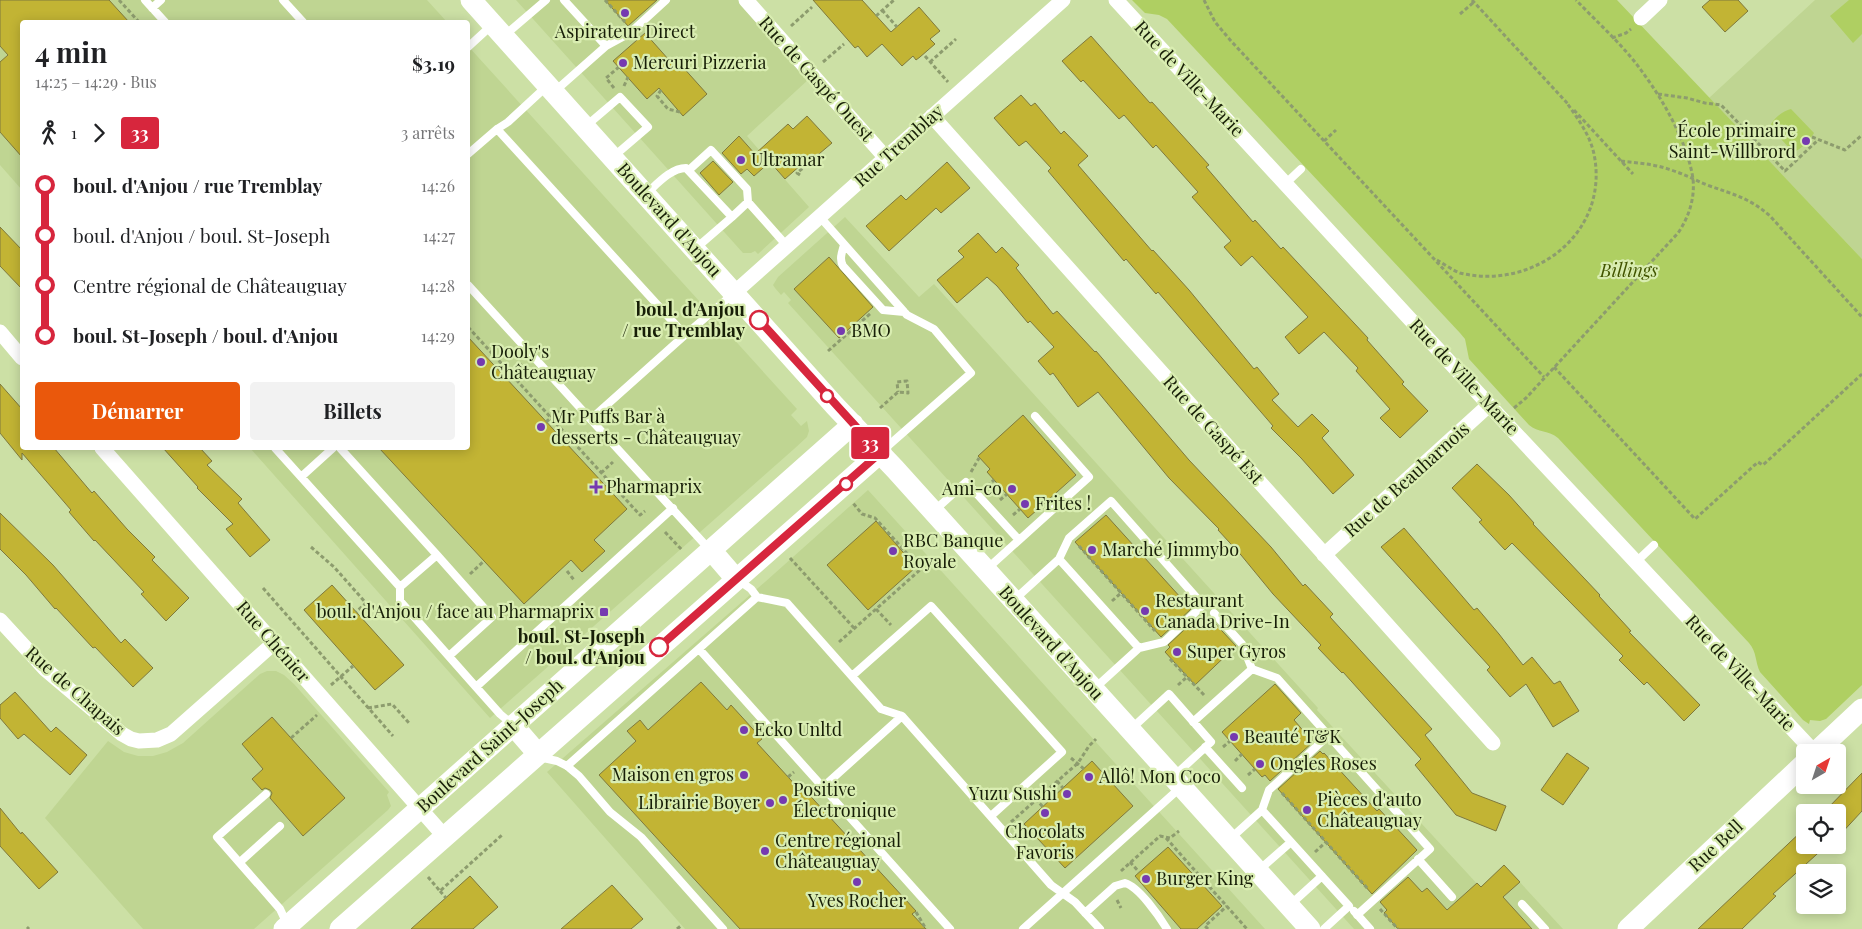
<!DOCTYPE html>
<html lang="fr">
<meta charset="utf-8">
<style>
:root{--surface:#fff;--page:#f2f2f2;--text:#202124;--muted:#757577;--accent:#ea580c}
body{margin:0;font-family:"Playfair Display",serif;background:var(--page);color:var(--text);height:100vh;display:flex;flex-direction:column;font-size:19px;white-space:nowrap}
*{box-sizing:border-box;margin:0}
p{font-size:16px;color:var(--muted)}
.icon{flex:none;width:28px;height:28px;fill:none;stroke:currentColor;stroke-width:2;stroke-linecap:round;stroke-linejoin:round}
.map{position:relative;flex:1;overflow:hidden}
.sheet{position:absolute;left:20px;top:20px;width:450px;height:430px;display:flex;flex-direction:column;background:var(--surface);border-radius:5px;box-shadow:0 2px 12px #0003}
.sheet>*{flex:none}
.badge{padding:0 10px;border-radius:4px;font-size:18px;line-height:32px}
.needle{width:32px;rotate:39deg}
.fabs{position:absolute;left:1796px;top:744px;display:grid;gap:10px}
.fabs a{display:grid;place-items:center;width:50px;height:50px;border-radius:5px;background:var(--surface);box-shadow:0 2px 12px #0003;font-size:25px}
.map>.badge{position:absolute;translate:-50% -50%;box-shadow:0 0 0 2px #fff}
.legs{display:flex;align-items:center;gap:8px;height:55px;padding:0 15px;font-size:16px}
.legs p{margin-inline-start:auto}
.head{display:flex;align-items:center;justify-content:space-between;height:85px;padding:0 15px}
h1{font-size:28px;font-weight:700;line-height:38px}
.action{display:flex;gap:10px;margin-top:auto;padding:10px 15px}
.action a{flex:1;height:58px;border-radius:5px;background:var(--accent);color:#fff;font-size:20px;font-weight:700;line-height:58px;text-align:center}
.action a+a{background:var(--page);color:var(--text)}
ul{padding:0 15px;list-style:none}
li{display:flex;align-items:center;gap:18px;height:50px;font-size:19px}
li i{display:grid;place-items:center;width:8px;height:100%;margin:0 6px;background:currentColor}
li i::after{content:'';width:12px;height:12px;margin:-6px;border:4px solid;border-radius:50%;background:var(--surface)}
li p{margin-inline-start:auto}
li:first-child i{background:linear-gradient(#0000 50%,currentColor 0)}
li:last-child i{background:linear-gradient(currentColor 50%,#0000 0)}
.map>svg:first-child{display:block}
.built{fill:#bfd592}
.green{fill:#afcf62}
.building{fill:#c2b434;stroke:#7f793d}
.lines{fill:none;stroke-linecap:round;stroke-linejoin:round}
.path{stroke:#8d9c6e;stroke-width:3;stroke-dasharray:4 2.5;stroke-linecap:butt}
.lane{stroke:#fff;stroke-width:8}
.street{stroke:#fff;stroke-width:15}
.secondary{stroke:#fff;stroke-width:21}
.line-1-casing{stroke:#fff;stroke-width:11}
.line-1{stroke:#d7263d;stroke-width:8}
.poi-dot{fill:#753ab0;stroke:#d9edb1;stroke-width:2}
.stop-1-dot{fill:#fff;stroke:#d7263d;stroke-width:2.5}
.labels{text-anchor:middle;stroke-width:4.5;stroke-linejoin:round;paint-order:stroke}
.poi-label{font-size:18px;fill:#171e07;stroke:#d9edb1;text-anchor:start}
.street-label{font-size:18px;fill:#171e07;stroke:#d9edb1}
.park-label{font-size:18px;font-style:italic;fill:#425500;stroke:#d9edb1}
.stop-label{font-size:18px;font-weight:bold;fill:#171e07;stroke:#d9edb1;text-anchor:end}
</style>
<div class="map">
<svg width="1862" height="929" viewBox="0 0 1862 929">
<rect width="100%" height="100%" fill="#cce0a5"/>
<path class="built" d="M0,0H427L447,22H22V190L0,165Z
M516,0H738L809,79L747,136L809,207L758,254L755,251L751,253H743Z
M1815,0H1862V259L1709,98Z
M468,46L797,409L791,415L801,426L807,421L809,431L807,437L794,449L490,718L250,448H468Z
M845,217L919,297L934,284L1318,708L1317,710L1480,887L1504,865L1563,929H1354L788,303L791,300L784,292L781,295L775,288L773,285L778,277Z
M868,490L1265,929H685L547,772L765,582Z
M267,671H276L284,675L294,684L389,792L387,795L391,806L388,810L254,929H143L45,818L108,741L124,752L138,756H153L167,752L183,743L260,674Z"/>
<path class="green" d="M1132,0H1617L1862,259V685L1826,719L1820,721L1810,720L1809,724L1803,720L1760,672C1755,662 1757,652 1749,643L1558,438C1549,430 1538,433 1529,425L1469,359L1465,339L1460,333L1167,19L1159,15L1145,13Z
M1849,0H1862V34L1853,43L1830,16Z
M1791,109L1814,133C1809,141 1802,149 1793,152L1770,127C1772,119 1783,111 1791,109Z"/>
<path class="building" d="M0,0H109L129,22H22V157L0,132V62L8,55L0,46Z
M605,0H657L628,26Z
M813,0H862L891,32L919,7L940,31L930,39L935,44L920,57L916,60L913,56L902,66L882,44L867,57L858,46L855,48Z
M1710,0H1738L1748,11L1725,32L1702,7Z
M645,33L677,69L681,65L707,94L683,116L659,88L647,99L613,61Z
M1091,36L1150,103L1152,102L1209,165L1206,167L1253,222L1255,220L1281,249L1283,247L1368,338L1367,340L1404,382L1402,384L1428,411L1400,438L1380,418L1390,409L1356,371L1358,368L1324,332L1299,354L1285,337L1308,317L1252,256L1241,266L1224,247L1231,241L1192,197L1198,192L1156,145L1153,148L1124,115L1119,119L1083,80L1081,82L1062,61Z
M1021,95L1031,106L1035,103L1061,134L1064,131L1088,156L1078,165L1152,251L1153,250L1189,290L1254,369L1257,367L1279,394L1272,400L1298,427L1312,414L1329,431L1322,438L1354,475L1333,494L1301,458L1271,428L1273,426L1158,292L1156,294L1126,259L1124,261L1048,171L1051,168L1026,141L1019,146L994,118Z
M807,116L832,143L813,159L810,157L785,179L770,162L754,176L747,169L741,174L722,153L739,136L755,154L788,124L793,129Z
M713,161L733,182L719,195L700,173Z
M947,162L970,188L941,213L936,208L889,251L866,226L901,195L906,200Z
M0,227L22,250V289L0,266Z
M978,233L996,253L1002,247L1019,265L1016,268L1053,314L1057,311L1095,352L1096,351L1189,460L1271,547L1303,586L1305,584L1333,614L1330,617L1432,729L1425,735L1472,793L1506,806L1496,831L1456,815L1415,765L1421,759L1343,672L1342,673L1318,648L1321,645L1273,594L1241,555L1218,530L1219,529L1169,478L1098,392L1078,407L1053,373L1050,375L1038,361L1054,347L1030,321L1028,323L997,286L987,277L957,303L937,280L964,257L958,251Z
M829,257L873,307L839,338L794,289Z
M468,337L627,509L594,540L605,551L582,572L571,560L524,604L379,448H468Z
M0,384L22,409V448H54L92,493L94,491L127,529L155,557L152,560L189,598L166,621L141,594L144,592L95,540L94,541L69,512L71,510L22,453V460L0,433Z
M1023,415L1076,475L1028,518L987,472L990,469L978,456Z
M163,448H200L212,461L207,465L242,499L238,503L270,540L250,557L226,529L233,524L197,488L198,487Z
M1477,464L1509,495L1534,523L1533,524L1600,595L1599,596L1631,631L1629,632L1700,705L1684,721L1647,682L1644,685L1619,660L1623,656L1512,543L1505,550L1479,522L1482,520L1452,488Z
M0,513L53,565L121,643L125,639L153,668L133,687L95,647L93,648L56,608L55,609L26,575L0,549Z
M1106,515L1191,609L1161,637L1075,542Z
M876,521L916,567L868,610L827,565Z
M1404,528L1474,610L1477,608L1499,634L1523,665L1532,657L1554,684L1560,681L1579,711L1553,727L1526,684L1510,697L1487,670L1490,667L1381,547Z
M332,585L404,665L375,690L304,610Z
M1198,617L1203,622L1209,617L1236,646L1195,685L1165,652L1170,647L1168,645Z
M701,682L727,710L731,705L762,739L757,743L800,790L803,788L916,911L912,914L926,929H740L599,775L636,741L627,731L640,720L648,730Z
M1275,684L1301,713L1294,720L1313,742L1270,781L1265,775L1262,777L1222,732Z
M15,692L51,732L56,727L87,755L70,775L24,734L18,739L0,718V705Z
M272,717L345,798L303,836L270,798L272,793L270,790L265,788L262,790L252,779L263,769L242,744Z
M1320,751L1323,754L1324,753L1377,811L1379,809L1417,850L1372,894L1278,789Z
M1567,753L1589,768L1563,805L1541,790Z
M1092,761L1133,806L1065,868L1024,824Z
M1862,773V811L1838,837V812H1824Z
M0,808L21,834L22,832L58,872L39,889L0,846Z
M1805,828V845H1827L1773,894L1776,896L1742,929H1698Z
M1168,847L1222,906L1197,929H1181L1135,876Z
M1504,865L1520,882L1503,897L1532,929H1398L1384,913L1387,910L1380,902L1408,877L1422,892L1427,888L1447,910L1477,883L1481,887Z
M470,876L498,907L473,929H411Z
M612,885L643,919L631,929H561Z"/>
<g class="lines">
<path class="path" d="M119,0L139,22
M605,0L625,22
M1204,0L1215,22L1231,41L1544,377
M1472,0L1568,104
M882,10L897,27
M1460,14L1474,2
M876,16L894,0
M791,26L812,7
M1612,38L1626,33L1631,29
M925,56L948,82
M823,62L844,44
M930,62L956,39
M624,86L628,77
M614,88L606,78L619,67
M661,90L657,96L668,109L680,112
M1658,94L1687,98L1705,103L1721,105L1785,171L1818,140
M1574,110L1633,174
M1812,137L1845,150L1862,135
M1324,141L1336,130
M1621,161C1638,163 1655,164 1671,170C1684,174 1695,180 1707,185C1732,194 1750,198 1770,216L1862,317
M800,175L797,173L810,162L807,159
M1437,260C1444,264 1452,270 1460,273C1534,291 1610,233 1594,154C1590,135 1578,119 1567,103
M468,327L640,515L645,511
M828,351L871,313
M1554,367L1695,519L1758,462L1763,465L1862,374
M506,378L522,364
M880,408L898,392L908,393L907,381L897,382L898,392
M1514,408L1526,398L1678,233C1689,217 1695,198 1693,179C1688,144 1664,101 1643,73C1626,48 1598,23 1576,0
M546,422L562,408
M971,472L979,458
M601,473L613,462
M987,486L994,480
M1000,500L1007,494
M1013,515L1020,509
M665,532L682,550
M1079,546L1155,631
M311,547L334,567L366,603L356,612
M790,558L854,628
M567,571L574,580
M470,574L484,561
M263,588L393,736
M1112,601L1121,593
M876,609L891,625
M839,642L921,569L875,518L862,514L853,503
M1170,659L1204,695
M331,685L353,666
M1178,685L1187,677
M368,708L392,704L409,723
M291,738L317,715
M1223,747L1230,741
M1071,758L1084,769
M1235,761L1242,754
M1248,775L1255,769
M788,777L794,772
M1057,781L1063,788
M1282,793L1368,889
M1031,794L1043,807
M1011,822L1078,763L1089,746L1096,739
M1166,838L1247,929
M1315,852L1326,842
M1130,862L1139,872
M1121,871L1160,836L1170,838L1179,831
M428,877L440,891L502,835
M440,891L446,898
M1117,900L1121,908
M1380,909L1398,929
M916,912L926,929
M27,929L29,927
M677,929L682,925
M1208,929L1205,926L1227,906"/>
<path class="lane" d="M145,0L165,22
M283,0L303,22
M152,8L161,0
M504,36L546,0
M606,46L630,33L666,0
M468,47L492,25
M554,92L606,46L564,0
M586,126L620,97L648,127L613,157
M497,129L685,335L591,419
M468,154L497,129L508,122L547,86
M689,170L711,150L747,189L748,202
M1285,184L1301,169
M647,193C657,184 671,168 686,168L732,217L695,249
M732,217L748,202L787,246
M820,217L907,315L934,329L971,373L881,452
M844,245C842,252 839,259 843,266L883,310L904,312
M468,285L709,549
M685,335L733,294
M275,448L400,587
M340,448L437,555
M301,477L333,448
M935,510L966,482L1019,540
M1059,559L1069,538L1111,501L1203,605L1164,642L1139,648
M1636,562L1654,545
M988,568L1089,477L1035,416
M757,597L787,603L881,709L902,716L1051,885L1075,902L1100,929
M1015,599L1059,559L1139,648L1095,688
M1214,613L1242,644L1252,669L1277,678L1430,849L1357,915
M699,649L950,929
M449,656L492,617L437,555L400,587V601L476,687
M852,676L931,606L1062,752L991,816
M1193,722L1252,669
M513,725L500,714L476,687L673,508
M1131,729L1169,694L1211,742L1173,777
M1205,747L1242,788
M540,755L543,758L557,761L567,766L579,776L610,812L641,837L723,929
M567,766L757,597L751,589L738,580
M823,787L902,716
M266,794L217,837L280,909L287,924
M1262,810L1269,790L1329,735
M1231,838L1262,810L1349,906L1324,929
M1418,859L1452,897
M240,862L280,826
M1259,870L1291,842
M1522,904L1545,929
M1290,905L1322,876
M1354,911L1370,929
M1085,913L1115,886L1125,883C1139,887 1159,916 1167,929
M1023,929L1181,787"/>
<path class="street" d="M746,0L886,158
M1116,0L1502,419L1814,752
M1641,18L1660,0
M932,116L1493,743
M734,293L1063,0
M0,332L22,358
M102,448L445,837
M1324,555L1489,405
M0,620L45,669L122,734L131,739L139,741L157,740L171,734L274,643"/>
<path class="secondary" d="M471,0L835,406L895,469L1310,929
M711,550L736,579
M513,725L538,754
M1816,752L1862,709
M284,929L853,424
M340,929L880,453
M1628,929L1805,763"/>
</g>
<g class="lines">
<g class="line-1-casing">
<path id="line-1" d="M659,647L880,453L759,320"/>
</g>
<use href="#line-1" class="line-1"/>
</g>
<g class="poi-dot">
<circle cx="625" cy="13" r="5"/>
<circle cx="623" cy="63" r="5"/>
<circle cx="1806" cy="141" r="5"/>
<circle cx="741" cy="160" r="5"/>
<circle cx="841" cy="331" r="5"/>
<circle cx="481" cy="362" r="5"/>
<circle cx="541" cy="427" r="5"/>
<path d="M593.5 479.5h5v5h5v5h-5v5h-5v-5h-5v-5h5z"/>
<circle cx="1012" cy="489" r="5"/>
<circle cx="1025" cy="504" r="5"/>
<circle cx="1092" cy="550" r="5"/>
<circle cx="893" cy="551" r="5"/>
<circle cx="1145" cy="611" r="5"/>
<rect x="599" y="607" width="10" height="10" rx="2.5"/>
<circle cx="1177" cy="652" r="5"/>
<circle cx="744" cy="730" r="5"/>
<circle cx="1234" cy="737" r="5"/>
<circle cx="1260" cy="764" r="5"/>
<circle cx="744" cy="775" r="5"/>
<circle cx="1089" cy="777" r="5"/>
<circle cx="1067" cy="794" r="5"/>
<circle cx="783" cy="800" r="5"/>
<circle cx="770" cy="803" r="5"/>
<circle cx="1307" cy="810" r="5"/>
<circle cx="1045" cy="813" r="5"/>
<circle cx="765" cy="851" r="5"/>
<circle cx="1146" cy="879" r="5"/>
<circle cx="857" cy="882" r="5"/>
</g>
<g class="stop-1-dot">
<circle cx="759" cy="320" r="9"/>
<circle cx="827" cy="396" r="6"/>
<circle cx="846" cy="484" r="6"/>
<circle cx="659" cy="647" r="9"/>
</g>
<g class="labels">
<g class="poi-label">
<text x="625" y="38" text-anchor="middle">Aspirateur Direct</text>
<text x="633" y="69">Mercuri Pizzeria</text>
<text x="1796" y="137" text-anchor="end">École primaire<tspan x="1796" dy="21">Saint-Willbrord</tspan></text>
<text x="751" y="166">Ultramar</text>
<text x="851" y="337">BMO</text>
<text x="491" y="358">Dooly's<tspan x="491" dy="21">Châteauguay</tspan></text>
<text x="551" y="423">Mr Puffs Bar à<tspan x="551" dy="21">desserts - Châteauguay</tspan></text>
<text x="606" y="493">Pharmaprix</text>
<text x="1002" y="495" text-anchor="end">Ami-co</text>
<text x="1035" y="510">Frites !</text>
<text x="903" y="547">RBC Banque<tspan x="903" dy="21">Royale</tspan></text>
<text x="1102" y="556">Marché Jimmybo</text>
<text x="1155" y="607">Restaurant<tspan x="1155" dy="21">Canada Drive-In</tspan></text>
<text x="594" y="618" text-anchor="end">boul. d'Anjou / face au Pharmaprix</text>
<text x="1187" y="658">Super Gyros</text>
<text x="754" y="736">Ecko Unltd</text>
<text x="1244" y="743">Beauté T&amp;K</text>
<text x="1270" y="770">Ongles Roses</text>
<text x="734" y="781" text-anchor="end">Maison en gros</text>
<text x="1099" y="783">Allô! Mon Coco</text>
<text x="793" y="796">Positive<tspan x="793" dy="21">Électronique</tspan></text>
<text x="1057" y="800" text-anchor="end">Yuzu Sushi</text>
<text x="1317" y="806">Pièces d'auto<tspan x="1317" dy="21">Châteauguay</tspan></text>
<text x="760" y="809" text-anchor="end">Librairie Boyer</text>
<text x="1045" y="838" text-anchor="middle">Chocolats<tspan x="1045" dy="21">Favoris</tspan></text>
<text x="775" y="847">Centre régional<tspan x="775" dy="21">Châteauguay</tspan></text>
<text x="1156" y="885">Burger King</text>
<text x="857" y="907" text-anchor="middle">Yves Rocher</text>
</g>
<g class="street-label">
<text transform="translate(816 79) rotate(48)" y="6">Rue de Gaspé Ouest</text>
<text transform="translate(1189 79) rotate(47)" y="6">Rue de Ville-Marie</text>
<text transform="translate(899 146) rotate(-42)" y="6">Rue Tremblay</text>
<text transform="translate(669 220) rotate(48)" y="6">Boulevard d'Anjou</text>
<text transform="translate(1464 377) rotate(47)" y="6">Rue de Ville-Marie</text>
<text transform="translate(1213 430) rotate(48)" y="6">Rue de Gaspé Est</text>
<text transform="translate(1407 480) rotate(-42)" y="6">Rue de Beauharnois</text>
<text transform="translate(273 642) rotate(49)" y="6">Rue Chénier</text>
<text transform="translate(1051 643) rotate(48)" y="6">Boulevard d'Anjou</text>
<text transform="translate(1740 673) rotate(47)" y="6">Rue de Ville-Marie</text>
<text transform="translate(75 691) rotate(41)" y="6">Rue de Chapais</text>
<text transform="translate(490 746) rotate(-42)" y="6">Boulevard Saint-Joseph</text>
<text transform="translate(1716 846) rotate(-43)" y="6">Rue Bell</text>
</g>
<g class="park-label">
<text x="1629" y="277">Billings</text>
</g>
<g class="stop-label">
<text x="745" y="316">boul. d'Anjou<tspan x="745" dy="21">/ rue Tremblay</tspan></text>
<text x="645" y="643">boul. St-Joseph<tspan x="645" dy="21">/ boul. d'Anjou</tspan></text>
</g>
</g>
</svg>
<div class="fabs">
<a><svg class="needle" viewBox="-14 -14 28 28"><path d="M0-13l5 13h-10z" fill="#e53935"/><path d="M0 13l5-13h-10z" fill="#757577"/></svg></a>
<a><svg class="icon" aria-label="locate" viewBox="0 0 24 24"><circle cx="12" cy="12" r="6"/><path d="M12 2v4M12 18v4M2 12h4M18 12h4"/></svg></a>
<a><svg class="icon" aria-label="layers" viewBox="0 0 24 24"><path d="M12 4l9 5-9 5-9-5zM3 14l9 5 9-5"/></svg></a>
</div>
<b class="badge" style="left:870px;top:443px;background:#d7263d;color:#fff">33</b>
<section class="sheet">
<div class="head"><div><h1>4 min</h1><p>14:25 – 14:29 · Bus</p></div><b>$3.19</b></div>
<div class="legs"><svg class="icon" aria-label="walk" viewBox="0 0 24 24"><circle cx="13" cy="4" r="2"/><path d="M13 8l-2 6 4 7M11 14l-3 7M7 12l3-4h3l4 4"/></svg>1<svg class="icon" aria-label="forward" viewBox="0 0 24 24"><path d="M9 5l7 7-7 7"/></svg><b class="badge" style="background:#d7263d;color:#fff">33</b><p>3 arrêts</p></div>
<ul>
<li><i style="color:#d7263d"></i><b>boul. d'Anjou / rue Tremblay</b><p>14:26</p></li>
<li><i style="color:#d7263d"></i><span>boul. d'Anjou / boul. St-Joseph</span><p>14:27</p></li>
<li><i style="color:#d7263d"></i><span>Centre régional de Châteauguay</span><p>14:28</p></li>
<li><i style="color:#d7263d"></i><b>boul. St-Joseph / boul. d'Anjou</b><p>14:29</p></li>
</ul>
<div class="action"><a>Démarrer</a><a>Billets</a></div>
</section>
</div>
